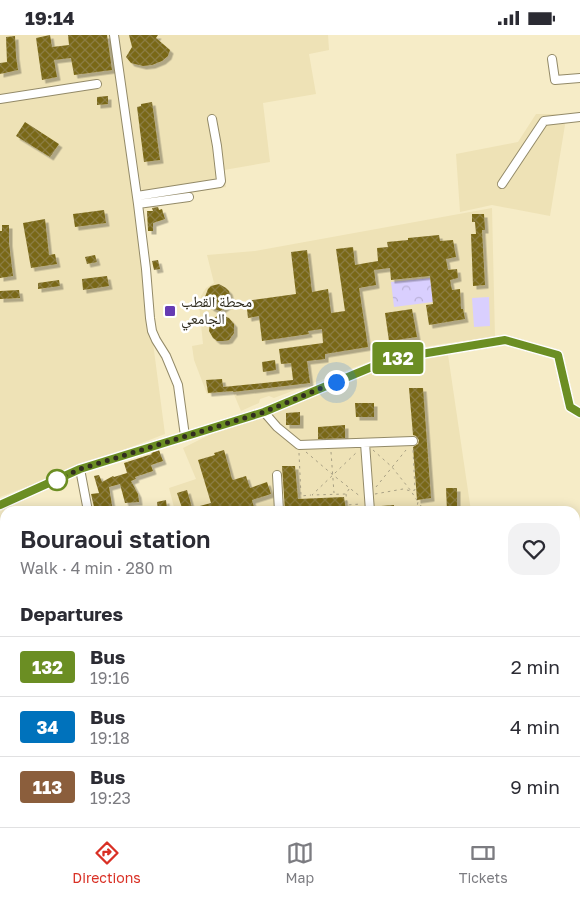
<!DOCTYPE html>
<meta charset="utf-8">
<style>
:root{--surface:#fff;--page:#f2f2f3;--text:#2b2b33;--muted:#7c7c81;--line:#e1e1e2;--accent:#d93025}
body{margin:0;font-family:"Golos Text","Noto Naskh Arabic",sans-serif;background:var(--page);color:var(--text);height:100vh;display:flex;flex-direction:column;font-size:19px;white-space:nowrap}
*{box-sizing:border-box;margin:0}
p{font-size:16px;color:var(--muted)}
.icon{flex:none;width:28px;height:28px;fill:none;stroke:currentColor;stroke-width:2;stroke-linecap:round;stroke-linejoin:round}
.map{position:relative;flex:1;overflow:hidden}
.side{position:absolute;left:0px;top:471px;width:580px;height:321px;display:flex;flex-direction:column;background:var(--surface);border-radius:15px 15px 0 0;box-shadow:0 2px 12px #0003}
.side>*{flex:none}
.badge{padding:0 10px;border-radius:4px;font-size:18px;line-height:32px}
.you{position:absolute;width:25px;height:25px;margin:-12px;border:4px solid #fff;border-radius:50%;background:#1a73e8;box-shadow:0 0 0 8px #1a73e833}
.map>.badge{position:absolute;translate:-50% -50%;box-shadow:0 0 0 2px #fff}
h2{padding:0 20px;font-size:19px;line-height:45px}
.round{display:grid;place-items:center;flex:none;width:52px;height:52px;border-radius:15px;background:var(--page)}
.overview{display:flex;align-items:center;justify-content:space-between;height:85px;padding:0 20px}
h1{font-size:24px;font-weight:600;line-height:38px}
ul{padding:0;list-style:none}
li{display:flex;align-items:center;gap:15px;height:60px;padding:0 20px;border-top:1px solid var(--line)}
li div{flex:1}
li b{display:block;font-size:19px}
li em{font-style:normal}
li .badge{min-width:55px;font-weight:700;text-align:center}
.status{display:flex;justify-content:space-between;align-items:center;height:35px;padding:0 25px;background:var(--surface);direction:ltr}
.status svg{height:14px;fill:currentColor}
.tab-bar{display:flex;justify-content:space-around;align-items:center;height:70px;border-top:1px solid var(--line);background:var(--surface);font-size:14px;color:var(--muted)}
.tab-bar a{display:grid;justify-items:center;gap:2px}
.tab-bar .current{color:var(--accent)}
.map>svg:first-child{display:block}
.built{fill:#eee2b6}
.park{fill:url(#park-crowns)}
.garden{fill:#d9cffe}
.building{fill:url(#building-cross-hatch);filter:url(#shadow)}
.lines{fill:none;stroke-linecap:round;stroke-linejoin:round}
.minor-casing{stroke:#938a68;stroke-width:10}
.major-casing{stroke:#fff;stroke-width:12}
.path{stroke:#a79f83;stroke-width:1;stroke-dasharray:2.5 4;stroke-linecap:butt}
.minor{stroke:#fff;stroke-width:8}
.major{stroke:#eadfb2;stroke-width:10}
.line-casing{stroke:#fff;stroke-width:11}
.line{stroke:#6b8e23;stroke-width:8}
.walk{stroke:#312d1f;stroke-width:5;stroke-dasharray:0 9}
.poi-dot{fill:#663bb3;stroke:#fff;stroke-width:2}
.stop-dot{fill:#fff;stroke:#6b8e23;stroke-width:2.5}
.labels{text-anchor:middle;stroke-width:5;stroke-linejoin:round;paint-order:stroke}
.poi-label{font-size:15px;fill:#312d1f;stroke:#fff;text-anchor:start}
</style>
<div class="status"><b>19:14</b><svg viewBox="0 0 49 12"><path d="M0 12V9h3v3zM5 12V6h3v6zM10 12V3h3v9zM15 12V0h3v12zM26 1h20v11H26zM47 4h2v5h-2z"/></svg></div>
<div class="map">
<svg width="580" height="792" viewBox="0 0 580 792">
<defs>
<pattern id="park-crowns" width="20" height="18" patternUnits="userSpaceOnUse" patternTransform="scale(1.25)"><rect width="20" height="18" fill="#d9cffe"/><path d="M2 6a3 3 0 1 1 6 0M12 15a3 3 0 1 1 6 0" fill="none" stroke="#bbb2d9"/></pattern>
<pattern id="building-cross-hatch" width="8" height="8" patternUnits="userSpaceOnUse" patternTransform="scale(1.25)"><rect width="8" height="8" fill="#796719"/><path d="M0 0l8 8M0 8l8-8" fill="none" stroke="#8b7d42"/></pattern>
<filter id="shadow"><feDropShadow dx="3.5" dy="3.5" stdDeviation="0" flood-color="#0004"/></filter>
</defs>
<rect width="100%" height="100%" fill="#f6ecc7"/>
<path class="built" d="M0,0H328L329,15L309,19L316,59L263,68L270,127L224,135L226,152L143,165L124,42H118L165,399L0,462Z
M536,79H557L563,84L565,90L550,181L492,170L460,177L456,119L518,107Z
M492,173L495,302L441,309L392,318L274,363L269,361L260,364L259,368L241,376L233,357L207,359L194,325L192,311L203,309L199,269L201,261L206,253L214,248L207,220L255,216Z
M447,313L471,476H175L169,453L196,444L183,413L223,393L400,324Z
M0,725H5V783L0,780Z
M11,788H124V792H18Z
M287,788H485L483,792H287Z"/>
<path class="park" d="M430,243L433,267L394,272L391,247Z"/>
<path class="garden" d="M489,262L490,291L474,292L472,263Z
M302,788H380V792H303Z"/>
<path class="building" d="M50,0L52,12L69,10L68,0H107L112,35L74,40L71,23L54,25L57,42L42,45L36,3Z
M129,0H158L156,3L170,15L168,21L162,26L152,30L143,31L131,28L126,22L132,12Z
M15,1L16,21L18,35L0,39V28L7,27L6,2Z
M108,61V69L97,70V62Z
M152,67L160,125L144,127L137,72L141,71V69Z
M25,87L59,109L50,122L16,101Z
M158,172L159,175L162,174L165,184L153,188V196H148L147,176H153L152,173Z
M104,175L106,188L75,192L73,179Z
M472,179H484L485,195H482L485,250L473,251L471,199H476L475,187H472Z
M45,184L49,220L55,219L57,229L31,233L23,188Z
M2,190H9V208L13,241L0,243V196H2Z
M439,200L440,206L453,205L456,222L446,224L448,235L457,234L458,243L450,245L452,255L460,254L461,274H463L465,284L429,290L426,270L433,269L430,241L391,245L390,233L374,235L376,250L359,253L368,312L325,319V324L307,326L310,348L233,357V356L208,358L206,345L222,344L223,352L293,345L291,328L281,329L279,314L323,308L322,294L308,296L309,299L262,306L259,281L248,283L246,266L296,259L291,217L307,215L312,257L328,254L331,278L345,276L336,214L353,212L355,230L366,228L378,226L377,213L388,212L387,207L408,205V203Z
M95,220L97,227L87,229L85,222Z
M158,225L160,234L154,235L152,226Z
M107,241L109,251L83,255L82,244Z
M59,245L60,251L38,254V248Z
M219,249L226,253L229,256L231,264L227,271L220,276L211,273L208,270L205,262L208,254L211,251Z
M19,255L20,263L0,264V256Z
M412,274L417,302L389,306L385,278Z
M220,279L229,283L234,289V298L229,305L225,306H217L213,303L209,296L210,288L213,284Z
M275,325L276,335L263,337L262,327Z
M409,353H423L431,463L417,465L413,412L418,409L419,405L416,401L413,400Z
M355,368H374V382H356Z
M300,377V390H286V378Z
M345,390V403L318,404V392Z
M159,415L163,426L151,430L153,436L135,442L136,444L131,446L138,459L139,467L125,468L120,449L109,452L113,476H95L91,459L99,458L94,441L99,440L102,447L113,441L114,442L127,438L124,428L152,419L151,418Z
M224,415L232,444L233,445L246,441L250,453L267,447L271,459L252,465L255,476H183L177,458L187,455L192,473L211,468L198,425L215,420L214,418Z
M282,431H295L298,464L344,462L346,476H285Z
M446,453H457V476H447Z
M166,465L167,474L158,475L157,467Z
M394,470V476H381V471Z"/>
<g class="lines">
<g class="minor-casing">
<path id="minor" d="M114,0L138,169L146,234L150,283L152,296L156,305L166,321L178,350L185,401
M552,24L555,45L580,43
M0,64L97,49
M502,149L544,86L580,82
M137,161L220,148L221,146L217,111L212,84
M138,169L189,162
M264,377L277,392L299,410L413,406
M365,408L370,476
M80,434L88,476
M277,440L279,476
M0,470L80,434L264,377L391,324L505,305L558,320L570,372L580,378
M157,788V792
M231,788V792
M263,788V792"/>
</g>
<g class="major-casing">
<path id="major" d="M0,787L7,792"/>
</g>
<path class="path" d="M373,415L392,432L411,456L415,455L413,414
M306,417L333,440L361,462
M331,417L334,458
M299,418L301,461L311,460
M376,452L406,415
M349,454L346,459L312,460L358,416
M346,459L347,470L361,469
M375,459L403,454L411,456L418,467
M416,476L418,467L425,476"/>
<use href="#minor" class="minor"/>
<use href="#major" class="major"/>
</g>
<g class="lines">
<g class="line-casing">
<path id="line" d="M0,470L80,434L264,377L391,324L505,305L558,320L570,372L580,378"/>
</g>
<use href="#line" class="line"/>
<path class="walk" d="M57,445L80,434L264,377L336,347"/>
</g>
<rect class="poi-dot" x="164" y="270" width="12" height="12" rx="2.5"/>
<circle class="stop-dot" cx="57" cy="445" r="10"/>
<g class="labels">
<g class="poi-label">
<text x="181" y="272">محطة القطب<tspan x="181" dy="17">الجامعي</tspan></text>
</g>
</g>
</svg>
<div class="you" style="left:336px;top:347px"></div>
<b class="badge" style="left:398px;top:323px;background:#6b8e23;color:#fff">132</b>
<section class="side">
<div class="overview"><div><h1>Bouraoui station</h1><p>Walk · 4 min · 280 m</p></div><a class="round"><svg class="icon" aria-label="heart" viewBox="0 0 24 24"><path d="M12 20l-8-8c-3-5 5-10 8-4 3-6 11-1 8 4z"/></svg></a></div>
<h2>Departures</h2>
<ul>
<li><span class="badge" style="background:#6b8e23;color:#fff">132</span><div><b>Bus</b><p>19:16</p></div><em>2 min</em></li>
<li><span class="badge" style="background:#0072bc;color:#fff">34</span><div><b>Bus</b><p>19:18</p></div><em>4 min</em></li>
<li><span class="badge" style="background:#8b5e3c;color:#fff">113</span><div><b>Bus</b><p>19:23</p></div><em>9 min</em></li>
</ul>
</section>
</div>
<nav class="tab-bar">
<a class="current"><svg class="icon" aria-label="directions" viewBox="0 0 24 24"><path d="M12 3l9 9-9 9-9-9zM9 14v-3h6M13 9l2 2-2 2"/></svg>Directions</a>
<a><svg class="icon" aria-label="map" viewBox="0 0 24 24"><path d="M3 6l6-2 6 2 6-2v14l-6 2-6-2-6 2zM9 4v14M15 6v14"/></svg>Map</a>
<a><svg class="icon" aria-label="tickets" viewBox="0 0 24 24"><path d="M3 7h18v10H3zM15 7v10"/></svg>Tickets</a>
</nav>
